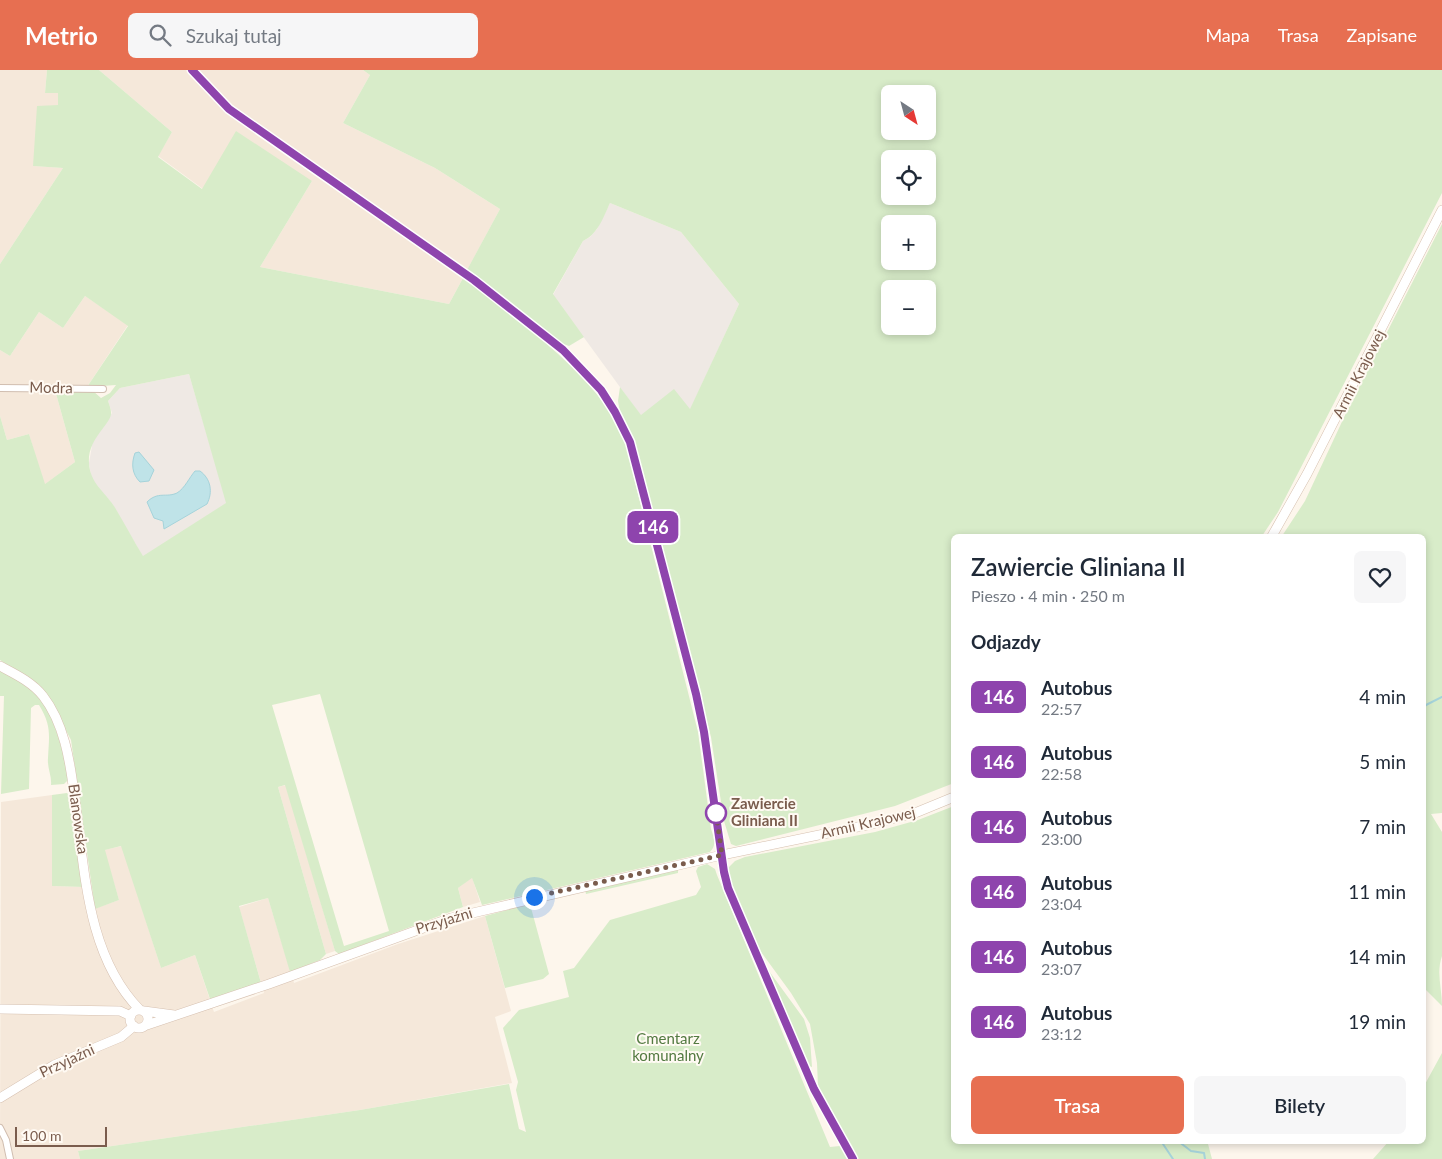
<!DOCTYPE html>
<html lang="pl">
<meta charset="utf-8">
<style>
:root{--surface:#fff;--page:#f6f6f7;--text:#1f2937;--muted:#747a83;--accent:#e76f51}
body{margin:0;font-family:Lato,sans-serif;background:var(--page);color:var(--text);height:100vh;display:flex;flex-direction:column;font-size:19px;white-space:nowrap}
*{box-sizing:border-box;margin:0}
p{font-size:16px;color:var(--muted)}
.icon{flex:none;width:28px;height:28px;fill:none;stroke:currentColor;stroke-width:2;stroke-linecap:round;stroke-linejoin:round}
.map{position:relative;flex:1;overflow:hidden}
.sheet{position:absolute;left:951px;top:464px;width:475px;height:610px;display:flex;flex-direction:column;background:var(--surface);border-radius:8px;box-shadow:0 2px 8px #0003}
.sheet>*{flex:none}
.badge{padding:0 10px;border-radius:8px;font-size:18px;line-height:32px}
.needle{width:32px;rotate:144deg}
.fabs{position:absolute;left:881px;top:15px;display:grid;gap:10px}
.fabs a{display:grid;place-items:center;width:55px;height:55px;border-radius:8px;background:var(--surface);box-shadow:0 2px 8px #0003;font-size:25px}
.scale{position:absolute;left:15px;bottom:12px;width:92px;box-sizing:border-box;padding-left:5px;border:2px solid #7a5c4d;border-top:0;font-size:14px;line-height:18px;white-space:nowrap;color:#7a5c4d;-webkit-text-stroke:4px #fffaf3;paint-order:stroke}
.you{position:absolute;width:25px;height:25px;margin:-12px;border:4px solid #fff;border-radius:50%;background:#1a73e8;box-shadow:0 0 0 8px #1a73e833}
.map>.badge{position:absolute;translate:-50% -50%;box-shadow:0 0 0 2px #fff}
h2{padding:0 20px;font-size:19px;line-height:45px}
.round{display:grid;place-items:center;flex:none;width:52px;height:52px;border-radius:8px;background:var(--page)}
.summary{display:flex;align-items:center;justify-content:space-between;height:85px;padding:0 20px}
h1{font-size:24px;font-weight:600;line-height:38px}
.primary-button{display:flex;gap:10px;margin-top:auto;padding:10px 20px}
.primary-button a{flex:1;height:58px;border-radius:8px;background:var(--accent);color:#fff;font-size:20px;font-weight:600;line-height:58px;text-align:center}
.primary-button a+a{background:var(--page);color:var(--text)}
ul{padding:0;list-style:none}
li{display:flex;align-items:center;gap:15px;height:65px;padding:0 20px}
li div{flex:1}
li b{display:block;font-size:19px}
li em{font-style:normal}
li .badge{min-width:55px;font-weight:700;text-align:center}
header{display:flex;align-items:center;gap:30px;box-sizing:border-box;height:70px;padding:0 25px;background:var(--accent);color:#fff}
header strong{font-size:24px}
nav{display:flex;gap:28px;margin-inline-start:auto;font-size:18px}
.search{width:350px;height:45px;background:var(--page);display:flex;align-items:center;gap:12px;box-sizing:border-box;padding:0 18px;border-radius:8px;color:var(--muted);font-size:19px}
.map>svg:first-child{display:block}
.residential{fill:#f5e8da}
.industrial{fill:#efe9e4}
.green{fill:#d8ecc9;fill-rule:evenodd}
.water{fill:#bfe3e8;stroke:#a5d3da}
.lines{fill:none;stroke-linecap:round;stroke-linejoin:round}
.stream{stroke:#a5d3da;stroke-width:2}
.street-casing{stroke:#d1beb0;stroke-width:8}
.secondary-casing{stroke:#d6c0b0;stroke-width:10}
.street{stroke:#fff;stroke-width:6}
.secondary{stroke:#fff;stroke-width:9}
.line-casing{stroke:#fff;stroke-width:11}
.line{stroke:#8e44ad;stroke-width:8}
.walk{stroke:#7a5c4d;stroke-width:5;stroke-dasharray:0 9}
.stop-dot{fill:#fff;stroke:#8e44ad;stroke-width:2.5}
.labels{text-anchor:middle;stroke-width:4;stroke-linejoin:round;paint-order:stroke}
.street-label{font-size:15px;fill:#7a5c4d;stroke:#fffaf3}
.stop-label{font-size:15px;font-weight:bold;fill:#7a5c4d;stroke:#fffaf3;text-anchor:start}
.park-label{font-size:15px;fill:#537a41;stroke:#fffaf3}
</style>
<header>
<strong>Metrio</strong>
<div class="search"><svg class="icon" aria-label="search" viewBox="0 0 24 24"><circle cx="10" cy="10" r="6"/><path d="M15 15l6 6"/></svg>Szukaj tutaj</div>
<nav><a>Mapa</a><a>Trasa</a><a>Zapisane</a></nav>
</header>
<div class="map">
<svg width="1442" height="1089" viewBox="0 0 1442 1089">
<rect width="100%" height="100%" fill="#fdf6ec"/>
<path class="residential" d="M0,0H47L45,23H58V35L33,96L63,98L0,194Z
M99,0H363L370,5L343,53L435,98L500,139L449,234L260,197L312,111L203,119L158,86L172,62Z
M85,226L128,255L87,317L55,320L75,392L44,415L29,364L7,370L0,346V280L10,286L39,242L63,258Z
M286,715L335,881L326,884L278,717Z
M52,725V816L84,817L88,841L119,830L104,780L122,776L161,898L195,885L214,942L264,923L239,837L268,828L294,913L398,874L485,846L511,941L495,947L512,1013L360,1040L78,1081L80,1089H0L1,732Z
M472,807L480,832L463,837L458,818Z"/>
<path class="industrial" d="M610,133L681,162L739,234L690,340L641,346L553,225L583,171L590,167L597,159Z
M189,304L227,433L143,487L113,435L96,416L91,406L89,393L93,370L112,343L108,331L120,318Z"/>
<path class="green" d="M47,0H99L172,62L158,87L202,119L236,61L312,111L260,197L449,234L463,208C512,246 578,292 612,345C618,354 622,366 626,376L698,662L711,759C714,768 717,775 710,782L482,835L472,808L458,818L463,837L339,884L335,881L285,715L278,717L326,884L320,890L290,902L268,828L239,836L261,913L210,929L195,885L161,898L121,776L105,780L119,830L95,839L71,670L51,632L28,608L0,590V346L7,370L29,364L45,414L75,392L55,320L93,321L101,328L110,323L116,315L87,317L128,256L85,226L63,258L39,242L10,286L0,280V194L63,98L33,96L37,36L58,35V23H45ZM189,304L226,433L143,486C133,470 124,452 114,436C104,421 90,413 89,393C87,368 113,353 111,342C111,339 109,334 108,331L120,318ZM320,624L389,861L344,876L272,635Z
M363,0H1442V123L1278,442L1262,466H954V713L895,736L736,776L731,774L724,751L711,667L655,450L639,392L621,348L618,331L620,317L641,345L674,319L690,339L739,234L681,162L610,133C603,148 598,164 583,171L553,224L584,267L569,276L561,273L467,200L500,139L435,98L343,53L370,5ZM890,24H928V61H890ZM890,89H928V126H890ZM890,154H928V191H890ZM890,219H928V256H890Z
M1442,154V743L1431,744L1442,762V886C1436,903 1442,918 1442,936L1424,918V466H1282L1305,431L1347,341Z
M0,599C14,608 31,617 41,630C56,651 62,679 68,704L69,709L64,714L51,715C52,706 47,698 48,688C49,666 52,656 39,635H35L31,638L29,719L1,724L4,626H0Z
M67,723L70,727L84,817L52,816V725Z
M954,736V1071H1205L1208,1074L1212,1089H858L818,1016L817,993L810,954L791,923L761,882L736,832L727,802L729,797L735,791L745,787L875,762L918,750Z
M707,794L715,799L717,805L830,1077L840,1076L848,1089H80L78,1081L360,1040L509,1014L519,1059L526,1062L516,1020L518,1012L503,958L519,940L569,927L563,901L574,898L610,850L696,825L701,817L696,801L698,797Z
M678,799V803L586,824L585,820Z
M530,834L549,904L543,909L505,918L485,846Z
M769,901L804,949L810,968L812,997L808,996L768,902Z
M1442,983V1089H1373L1389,1071H1424V1016Z"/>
<path class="water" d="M139,382L154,400L149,411L140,412C132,404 131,394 135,383Z
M195,401H200C211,409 213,422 207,434L164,459L163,451L154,448L147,432C158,421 166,428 177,423C185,418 189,408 195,401Z"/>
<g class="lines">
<path class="stream" d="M1424,638L1426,635L1442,627
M1161,1071L1173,1089
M1178,1071L1191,1081L1204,1083L1205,1089"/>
<g class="street-casing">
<path id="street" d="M0,318L103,319
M0,1058L6,1070L10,1089"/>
</g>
<g class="secondary-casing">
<path id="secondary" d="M192,0L229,39L474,210L563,280L601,320L615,342L630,372L696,624L704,662L724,802L728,818L814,1019L853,1089
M1272,466L1307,404L1442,140
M0,596C15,604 32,612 43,626C64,653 70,691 74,723C85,796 85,884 140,940
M0,939L120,941L131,946
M130 949a9 9 0 1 1 18 0a9 9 0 1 1-18 0Z
M144,941L174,945
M147,955L269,914L451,848L722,785L872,754L915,743L954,727
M0,1028L54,995L121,967L134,956"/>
</g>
<use href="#street" class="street"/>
<use href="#secondary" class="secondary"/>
</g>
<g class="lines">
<g class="line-casing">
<path id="line" d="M192,0L229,39L474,210L563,280L601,320L615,342L630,372L696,624L704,662L724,802L728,818L814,1019L853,1089"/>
</g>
<use href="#line" class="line"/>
<path class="walk" d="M534,827L722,785L716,743"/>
</g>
<circle class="stop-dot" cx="716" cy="743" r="10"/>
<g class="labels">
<g class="street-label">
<text transform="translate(1359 304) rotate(-63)" y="5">Armii Krajowej</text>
<text transform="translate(51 318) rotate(1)" y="5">Modra</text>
<text transform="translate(78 749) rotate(82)" y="5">Blanowska</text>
<text transform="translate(868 753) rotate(-13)" y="5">Armii Krajowej</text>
<text transform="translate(444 851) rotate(-17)" y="5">Przyjaźni</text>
<text transform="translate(67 991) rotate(-25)" y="5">Przyjaźni</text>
</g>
<g class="stop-label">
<text x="731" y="739">Zawiercie<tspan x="731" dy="17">Gliniana II</tspan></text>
</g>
<g class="park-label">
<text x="668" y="974">Cmentarz<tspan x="668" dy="17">komunalny</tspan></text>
</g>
</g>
</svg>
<div class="fabs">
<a><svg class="needle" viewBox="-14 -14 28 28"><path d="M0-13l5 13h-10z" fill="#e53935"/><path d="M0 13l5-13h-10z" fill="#747a83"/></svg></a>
<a><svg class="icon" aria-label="locate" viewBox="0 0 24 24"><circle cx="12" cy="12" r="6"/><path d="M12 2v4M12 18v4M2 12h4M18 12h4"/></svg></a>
<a>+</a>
<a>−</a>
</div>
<div class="scale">100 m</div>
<div class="you" style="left:534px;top:827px"></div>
<b class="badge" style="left:653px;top:457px;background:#8e44ad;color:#fff">146</b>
<section class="sheet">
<div class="summary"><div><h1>Zawiercie Gliniana II</h1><p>Pieszo · 4 min · 250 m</p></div><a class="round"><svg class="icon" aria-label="heart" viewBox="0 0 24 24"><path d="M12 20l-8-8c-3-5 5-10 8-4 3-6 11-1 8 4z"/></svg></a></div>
<h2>Odjazdy</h2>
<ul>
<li><span class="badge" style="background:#8e44ad;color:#fff">146</span><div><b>Autobus</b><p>22:57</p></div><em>4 min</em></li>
<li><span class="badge" style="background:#8e44ad;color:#fff">146</span><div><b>Autobus</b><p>22:58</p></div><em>5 min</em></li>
<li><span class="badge" style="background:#8e44ad;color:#fff">146</span><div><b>Autobus</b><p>23:00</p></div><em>7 min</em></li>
<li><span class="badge" style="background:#8e44ad;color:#fff">146</span><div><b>Autobus</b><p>23:04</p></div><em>11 min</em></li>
<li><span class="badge" style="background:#8e44ad;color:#fff">146</span><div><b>Autobus</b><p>23:07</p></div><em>14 min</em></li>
<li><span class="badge" style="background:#8e44ad;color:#fff">146</span><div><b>Autobus</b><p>23:12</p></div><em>19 min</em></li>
</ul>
<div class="primary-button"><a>Trasa</a><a>Bilety</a></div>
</section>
</div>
